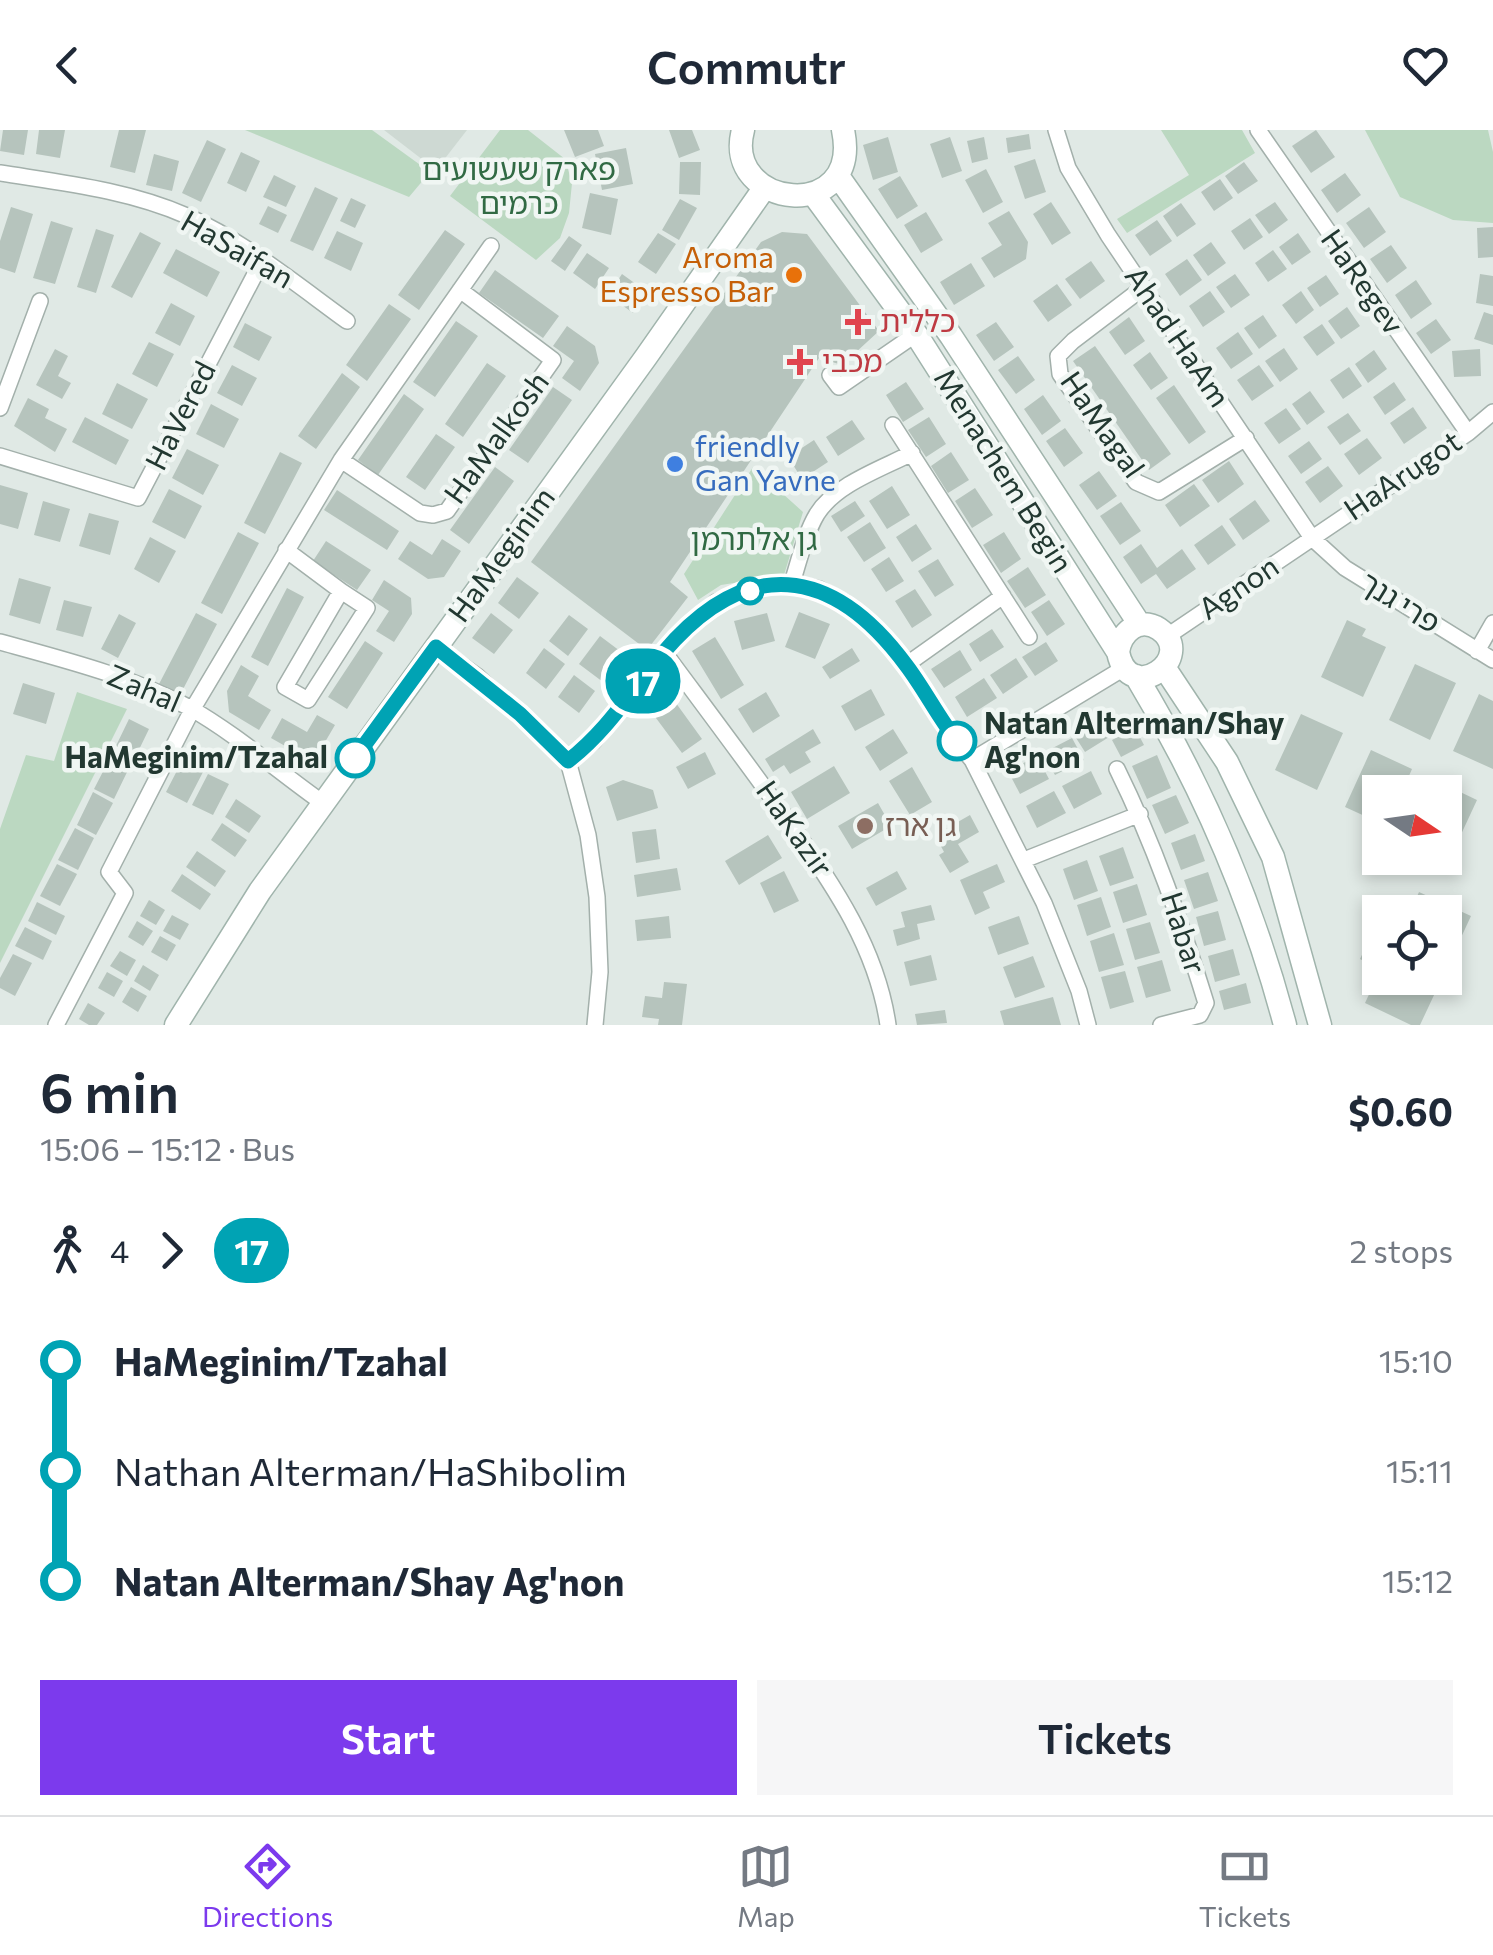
<!DOCTYPE html>
<meta charset="utf-8">
<style>
:root{--surface:#fff;--page:#f6f6f7;--text:#1f2937;--muted:#747a83;--line:#e0e1e3;--accent:#7c3aed}
body{margin:0;font-family:Commissioner,"Noto Sans Hebrew",sans-serif;background:var(--page);color:var(--text);height:100vh;display:flex;flex-direction:column;font-size:38px;white-space:nowrap}
*{box-sizing:border-box;margin:0}
p{font-size:32px;color:var(--muted)}
.icon{flex:none;width:55px;height:55px;fill:none;stroke:currentColor;stroke-width:2;stroke-linecap:round;stroke-linejoin:round}
.map{position:relative;height:895px;overflow:hidden}
.sheet{display:flex;flex-direction:column;background:var(--surface);flex:1}
.sheet>*{flex:none}
.badge{padding:0 20px;border-radius:32px;font-size:35px;line-height:65px}
.needle{width:65px;rotate:103deg}
.tools{position:absolute;left:1362px;top:645px;display:grid;gap:20px}
.tools a{display:grid;place-items:center;width:100px;height:100px;border-radius:0px;background:var(--surface);box-shadow:0 5px 15px #0003;font-size:50px}
.map>.badge{position:absolute;translate:-50% -50%;box-shadow:0 0 0 5px #fff}
.legs{display:flex;align-items:center;gap:15px;height:110px;padding:0 40px;font-size:32px}
.legs p{margin-inline-start:auto}
.headline{display:flex;align-items:center;justify-content:space-between;height:170px;padding:0 40px}
h1{font-size:55px;font-weight:600;line-height:75px}
.action{display:flex;gap:20px;margin-top:auto;padding:20px 40px}
.action a{flex:1;height:115px;border-radius:0px;background:var(--accent);color:#fff;font-size:40px;font-weight:600;line-height:115px;text-align:center}
.action a+a{background:var(--page);color:var(--text)}
ul{padding:0 40px;list-style:none}
li{display:flex;align-items:center;gap:35px;height:110px;font-size:38px}
li i{display:grid;place-items:center;width:15px;height:100%;margin:0 12px;background:currentColor}
li i::after{content:'';width:25px;height:25px;margin:-12px;border:8px solid;border-radius:50%;background:var(--surface)}
li p{margin-inline-start:auto}
li:first-child i{background:linear-gradient(#0000 50%,currentColor 0)}
li:last-child i{background:linear-gradient(currentColor 50%,#0000 0)}
header{display:flex;justify-content:space-between;align-items:center;height:130px;padding:0 40px;background:var(--surface);font-size:45px;font-weight:600}
.tab-bar{display:flex;justify-content:space-around;align-items:center;height:140px;border-top:2px solid var(--line);background:var(--surface);font-size:28px;color:var(--muted)}
.tab-bar a{display:grid;justify-items:center;gap:5px}
.tab-bar .selected{color:var(--accent)}
.map>svg:first-child{display:block}
.built{fill:#ced9d3}
.green{fill:#bbd8c1}
.building{fill:#b6c4bd}
.lines{fill:none;stroke-linecap:round;stroke-linejoin:round}
.street-casing{stroke:#a3b0ab;stroke-width:18}
.secondary-casing{stroke:#a0b4ac;stroke-width:25}
.street{stroke:#fff;stroke-width:15}
.secondary{stroke:#fff;stroke-width:22}
.line-1-casing{stroke:#fff;stroke-width:22}
.line-1{stroke:#00a3b4;stroke-width:15}
.food-dot{fill:#e8710a;stroke:#f0f6f3;stroke-width:4}
.health-dot{fill:#e0444e;stroke:#f0f6f3;stroke-width:4}
.shop-dot{fill:#3f7fe0;stroke:#f0f6f3;stroke-width:4}
.stop-1-dot{fill:#fff;stroke:#00a3b4;stroke-width:5}
.education-dot{fill:#8d6e63;stroke:#f0f6f3;stroke-width:4}
.labels{text-anchor:middle;stroke-width:9;stroke-linejoin:round;paint-order:stroke}
.park-label{font-size:30px;fill:#316a44;stroke:#f0f6f3}
.street-label{font-size:30px;fill:#223831;stroke:#f0f6f3}
.food-label{font-size:30px;fill:#c56008;stroke:#f0f6f3;text-anchor:end}
.health-label{font-size:30px;fill:#be3a42;stroke:#f0f6f3;text-anchor:start}
.shop-label{font-size:30px;fill:#366cbe;stroke:#f0f6f3;text-anchor:start}
.stop-label{font-size:30px;font-weight:bold;fill:#223831;stroke:#f0f6f3;text-anchor:start}
.education-label{font-size:30px;fill:#785e54;stroke:#f0f6f3;text-anchor:start}
</style>
<header><svg class="icon" aria-label="back" viewBox="0 0 24 24"><path d="M15 5l-7 7 7 7"/></svg>Commutr<svg class="icon" aria-label="heart" viewBox="0 0 24 24"><path d="M12 20l-8-8c-3-5 5-10 8-4 3-6 11-1 8 4z"/></svg></header>
<div class="map">
<svg width="1493" height="895" viewBox="0 0 1493 895">
<rect width="100%" height="100%" fill="#e0e9e5"/>
<path class="built" d="M384,0H467L436,40Z"/>
<path class="green" d="M245,0H372L430,42L409,67Z
M500,0H528L565,29L572,53L569,83L560,108L536,130L450,66Z
M1161,0H1242L1255,23L1127,103L1117,89L1189,45Z
M1365,0H1488L1493,22V93L1453,90L1400,67Z
M753,337L803,382L784,445L721,455L698,470L684,444Z
M77,562L127,579L0,833V699L26,625L54,631Z"/>
<path class="building" d="M3,0H28L24,25L0,21Z
M39,0H65L60,28L36,24Z
M119,0H146L135,43L110,37Z
M564,0H598L604,16L575,27Z
M669,0H692L700,20L679,28Z
M1316,0L1335,27L1311,43L1292,16Z
M1029,4L1031,19L1008,23L1006,8Z
M888,7L898,42L873,50L863,15Z
M950,7L962,41L942,48L930,14Z
M984,7L988,29L972,33L967,11Z
M207,10L226,19L201,72L182,63Z
M626,18L633,54L602,60L595,24Z
M241,22L260,31L246,62L227,53Z
M154,24L179,31L172,61L146,55Z
M1035,29L1046,62L1025,69L1014,36Z
M680,32H701L700,65L679,64Z
M1244,32L1258,51L1238,64L1225,46Z
M986,39L1003,72L983,83L965,50Z
M1345,43L1361,65L1337,83L1321,60Z
M274,45L296,56L286,77L263,67Z
M900,46L918,76L897,89L878,59Z
M1220,49L1233,68L1214,81L1201,62Z
M315,57L338,68L313,121L290,111Z
M590,63L618,69L611,105L582,98Z
M351,68L366,75L355,98L340,91Z
M680,69L697,78L679,110L662,100Z
M1051,72L1071,103L1052,115L1033,84Z
M1275,72L1288,90L1269,104L1255,85Z
M1181,73L1196,94L1177,107L1163,86Z
M268,76L287,85L278,103L259,94Z
M11,77L33,84L15,143L0,138V111Z
M1369,77L1386,102L1364,118L1346,93Z
M1009,81L1028,112L1026,129L994,148L981,128L1002,115L988,93Z
M926,82L943,110L921,123L904,95Z
M1250,88L1263,107L1244,120L1231,101Z
M1157,90L1172,111L1150,126L1135,105Z
M51,91L73,98L55,154L33,148Z
M1493,97V127L1478,128L1477,98Z
M96,99L114,105L96,163L77,157Z
M445,100L465,114L419,180L398,165Z
M337,101L363,113L351,141L324,128Z
M140,102L161,113L132,168L111,157Z
M782,102L807,104L879,201L842,235L819,228L670,452L688,467L647,520L531,432L761,112Z
M658,103L676,114L656,144L638,132Z
M1298,103L1311,122L1292,135L1279,117Z
M569,106L582,115L565,141L551,131Z
M1211,112L1226,133L1208,146L1193,125Z
M1391,115L1407,138L1387,153L1370,129Z
M176,119L220,142L207,167L163,143Z
M1273,120L1287,139L1268,152L1255,133Z
M587,123L609,138L595,159L573,143Z
M1187,129L1202,150L1180,166L1165,144Z
M1091,131L1105,151L1080,169L1065,149Z
M971,133L985,156L954,175L940,152Z
M495,140L559,186L543,208L479,163Z
M622,144L647,162L633,183L608,165Z
M1235,144L1250,165L1231,178L1216,157Z
M1480,144L1493,146V176L1476,173Z
M1326,145L1339,164L1320,177L1307,158Z
M1416,150L1432,174L1411,189L1395,165Z
M1057,154L1072,175L1048,192L1033,171Z
M1210,161L1225,182L1203,197L1189,176Z
M1301,161L1314,180L1296,194L1282,175Z
M171,173L195,186L180,216L155,203Z
M389,174L411,189L367,251L346,235Z
M1347,177L1360,196L1341,209L1328,191Z
M1484,182L1493,185V215L1474,209Z
M1263,185L1277,206L1259,219L1244,198Z
M1129,187L1145,211L1125,225L1109,202Z
M1436,189L1451,210L1431,224L1416,203Z
M456,191L478,206L435,267L413,252Z
M996,192L1014,217L994,231L976,205Z
M245,193L272,207L259,231L233,217Z
M1322,194L1335,213L1317,226L1303,207Z
M567,196L595,216L599,233L580,261L562,248L574,231L553,216Z
M1238,202L1253,224L1231,239L1216,218Z
M149,212L174,224L157,257L132,244Z
M1095,216L1171,324L1149,340L1073,231Z
M1284,218L1298,239L1280,252L1265,231Z
M55,219L68,226L58,246L71,253L62,269L36,255Z
M1480,219L1481,246L1454,247L1452,221Z
M1374,220L1387,239L1368,253L1355,234Z
M1150,222L1168,248L1151,260L1133,235Z
M1018,226L1035,250L1016,264L998,240Z
M487,233L506,246L463,307L445,294Z
M232,235L257,248L242,276L217,263Z
M1259,235L1274,256L1252,271L1237,250Z
M1349,237L1362,256L1343,269L1330,250Z
M342,243L360,257L316,319L298,306Z
M906,252L924,279L903,292L886,265Z
M1394,252L1406,270L1385,285L1373,267Z
M117,253L148,269L132,299L102,284Z
M1174,255L1206,302L1189,314L1156,268Z
M553,257L572,270L528,333L509,320Z
M1310,261L1325,282L1307,295L1292,274Z
M404,264L424,279L378,345L358,330Z
M1043,265L1061,291L1042,305L1024,279Z
M28,268L49,279L45,288L67,299L55,322L14,296Z
M211,274L239,289L224,318L196,304Z
M1413,277L1427,298L1404,314L1390,293Z
M1286,278L1301,299L1279,314L1264,293Z
M1348,283L1361,301L1340,315L1327,297Z
M85,287L129,310L116,335L72,312Z
M929,287L946,314L926,327L908,300Z
M852,290L865,309L838,326L826,307Z
M1065,298L1083,323L1064,337L1046,311Z
M436,304L455,317L425,360L406,347Z
M1367,308L1382,328L1359,345L1344,324Z
M814,310L828,332L802,349L788,327Z
M1309,311L1322,329L1301,344L1288,326Z
M187,319L219,335L203,365L172,348Z
M280,322L302,333L265,404L244,393Z
M951,322L969,350L948,363L931,336Z
M1229,331L1244,354L1218,373L1202,350Z
M1328,336L1343,356L1320,373L1305,352Z
M495,337L514,351L469,414L450,400Z
M1099,341L1117,366L1097,380L1079,355Z
M1194,354L1210,376L1180,397L1165,375Z
M0,355L28,363L18,399L0,394Z
M892,356L910,385L887,399L869,371Z
M975,358L993,385L972,398L955,371Z
M169,359L202,376L185,409L152,392Z
M337,360L399,401L387,420L324,380Z
M1255,370L1270,391L1243,410L1229,389Z
M43,371L70,379L60,412L34,405Z
M855,371L865,386L841,402L831,386Z
M1121,372L1141,401L1120,415L1100,386Z
M89,383L119,391L110,425L79,416Z
M870,392L886,418L864,432L847,407Z
M916,394L932,419L912,432L896,407Z
M1222,395L1236,415L1208,435L1194,415Z
M238,402L259,413L222,484L201,473Z
M1004,402L1021,429L1001,443L983,415Z
M150,407L176,421L159,453L134,439Z
M442,409L461,421L444,447L428,449L398,429L410,411L432,425Z
M326,411L371,440L357,460L313,431Z
M1141,414L1157,438L1182,419L1196,439L1167,459L1156,444L1141,454L1123,427Z
M889,427L904,451L886,462L871,439Z
M938,429L954,455L935,467L918,441Z
M1028,437L1046,465L1025,478L1007,451Z
M517,447L539,463L519,489L498,473Z
M19,448L51,457L40,494L9,485Z
M384,450L411,468L412,484L394,512L376,501L389,481L372,470Z
M287,458L304,467L268,536L251,527Z
M915,459L932,485L912,498L895,471Z
M64,470L92,477L83,507L56,500Z
M1049,470L1065,494L1047,506L1031,482Z
M799,482L830,494L815,529L785,517Z
M196,483L217,494L180,565L159,554Z
M491,483L513,500L494,524L472,508Z
M767,483L775,511L742,520L734,491Z
M119,484L136,493L118,528L101,519Z
M569,485L588,499L568,526L549,511Z
M1347,490L1366,499L1362,506L1386,517L1363,567L1321,547Z
M992,499L1004,517L980,532L969,514Z
M600,506L624,524L603,552L579,534Z
M715,507L744,555L721,569L692,521Z
M365,511L383,523L347,579L328,567Z
M1046,512L1058,531L1035,546L1022,527Z
M544,518L565,534L546,559L526,543Z
M852,518L860,531L830,549L822,537Z
M960,520L972,540L944,558L931,539Z
M1016,528L1028,547L1003,564L990,545Z
M1415,534L1456,553L1430,610L1389,590Z
M241,535L259,546L248,566L271,580L259,600L229,582L227,561Z
M574,545L595,561L579,583L558,567Z
M984,548L997,568L967,587L955,567Z
M23,553L55,563L46,594L13,584Z
M871,559L885,585L855,601L841,576Z
M766,562L780,586L753,603L738,579Z
M1479,564L1493,571V639L1453,621Z
M673,569L702,609L682,623L653,584Z
M1100,582L1114,604L1085,622L1071,600Z
M1301,584L1343,603L1317,660L1275,640Z
M317,585L335,595L318,624L301,625L271,608L282,588L307,602Z
M129,589L149,599L133,632L113,622Z
M1135,598L1144,615L1121,627L1112,610Z
M813,599L821,613L805,622L811,632L790,644L784,635L773,642L765,629Z
M893,599L908,623L880,641L865,617Z
M1072,608L1084,630L1055,645L1043,623Z
M1371,620L1412,639L1402,662H1380V693L1345,677Z
M705,622L716,644L688,659L676,637Z
M1157,625L1171,658L1147,669L1132,636Z
M111,626L130,636L114,669L94,659Z
M1037,626L1049,649L1020,664L1008,641Z
M182,631L203,642L187,673L166,662Z
M834,636L850,663L807,689L791,662Z
M912,637L932,672L910,685L889,651Z
M1091,641L1102,664L1074,679L1062,656Z
M208,644L229,654L213,685L192,675Z
M623,650L653,660L658,678L617,691L606,657Z
M1435,650L1477,670L1451,726L1445,723V662H1430Z
M1054,661L1066,683L1037,698L1026,676Z
M93,662L113,673L96,705L77,695Z
M1176,665L1189,693L1165,704L1152,675Z
M236,669L261,686L249,703L225,687Z
M878,673L891,696L852,719L838,696Z
M970,685L979,702L958,714L969,732L950,743L939,725L944,722L935,705Z
M222,693L247,710L235,727L211,710Z
M75,698L94,708L78,740L58,730Z
M656,699L660,729L636,733L632,702Z
M1195,704L1205,731L1181,740L1171,713Z
M768,705L782,728L739,755L725,731Z
M1123,717L1134,748L1110,756L1099,726Z
M197,721L226,741L215,757L186,737Z
M1087,730L1098,761L1074,770L1063,739Z
M57,734L77,744L60,776L40,766Z
M997,734L1005,752L983,762L990,778L975,785L960,750Z
M677,738L681,760L637,767L634,745Z
M784,741L799,771L774,783L760,753Z
M897,741L907,759L876,776L866,758Z
M1208,742L1218,771L1194,779L1184,750Z
M182,744L211,764L200,780L171,761Z
M1137,754L1147,785L1123,793L1113,762Z
M1419,762L1471,786L1445,842V782H1410Z
M1101,767L1111,797L1087,806L1077,775Z
M149,770L165,780L156,795L140,786Z
M37,772L65,786L56,805L28,791Z
M931,775L935,790L917,794L920,809L897,816L893,800L905,797L901,782Z
M1218,781L1226,810L1204,816L1196,787Z
M172,785L189,794L180,810L163,801Z
M669,786L671,808L637,811L635,790Z
M1019,786L1029,814L998,825L988,797Z
M1380,787V839L1360,829Z
M137,791L153,801L143,816L128,807Z
M1150,792L1160,823L1135,830L1126,799Z
M25,797L52,811L43,830L15,816Z
M1114,803L1124,835L1099,842L1090,811Z
M160,806L176,815L167,831L151,822Z
M1233,819L1240,845L1215,852L1208,826Z
M120,821L136,830L127,846L110,836Z
M13,824L32,833L15,866L0,858V848Z
M931,825L937,850L910,856L904,832Z
M1033,826L1045,857L1015,868L1003,837Z
M1162,830L1171,861L1146,868L1137,837Z
M143,835L159,845L150,861L134,851Z
M1125,841L1134,872L1110,879L1101,847Z
M1380,841V848H1442L1420,895H1411L1365,873Z
M107,842L123,851L114,867L98,858Z
M664,852L687,854L682,895H658L659,889L642,887L645,866L662,868Z
M1246,853L1251,873L1224,880L1219,861Z
M131,857L147,866L138,882L122,872Z
M1053,867L1061,895H1004L1000,881Z
M88,873L105,883L97,895H89L79,889Z
M945,880L947,893L917,895L915,884Z"/>
<g class="lines">
<g class="street-casing">
<path id="street" d="M1056,0L1068,38L1108,105L1312,408L1345,438L1493,530
M1258,0L1468,303
M0,43C63,53 128,60 187,86C245,112 296,154 347,191
M1144,157L1073,211L1058,226L1060,244L1136,352L1159,362L1246,308
M830,245L839,257L916,204
M0,278L40,171
M893,295L1029,507
M0,326L138,368L263,129
M341,330L420,383L433,385L447,381L553,230L460,160
M286,420L341,461
M792,453C799,431 805,404 817,384C836,354 881,339 912,323
M341,461L367,478L308,570L285,557Z
M1166,507L1468,303L1493,282
M0,512C65,530 130,546 190,578C236,604 279,642 323,673
M436,517L477,546L568,631L588,705L597,767L600,842L595,895
M1477,521L1493,493
M664,522C707,580 750,637 792,696C835,758 877,819 888,895
M906,535L1003,466
M972,630L1124,538
M568,631L594,611L664,522L716,472L759,458L792,453L819,459L844,472L882,507L906,535L944,596L972,630L1044,773L1079,861L1088,895
M1117,639C1154,714 1181,792 1206,873L1200,885L1161,895
M1024,730L1140,684
M56,895L125,763L109,742L192,580L341,330L491,116"/>
</g>
<g class="secondary-casing">
<path id="secondary" d="M743,0C722,79 863,95 843,0
M838,46L951,206L1140,495
M814,65L916,204L1118,522C1129,578 1199,527 1159,499C1139,486 1121,502 1118,522
M1164,537L1227,632L1273,727L1320,895
M1136,546C1202,655 1252,771 1285,895
M176,895L260,761L646,227L765,57"/>
</g>
<use href="#street" class="street"/>
<use href="#secondary" class="secondary"/>
</g>
<g class="lines">
<g class="line-1-casing">
<path id="line-1" d="M355,628L436,517L520,584L568,631C608,600 631,561 663,523C746,425 832,435 906,535C925,560 938,587 957,611"/>
</g>
<use href="#line-1" class="line-1"/>
</g>
<circle class="food-dot" cx="794" cy="145" r="10"/>
<g class="health-dot">
<path d="M853 177h10v10h10v10h-10v10h-10v-10h-10v-10h10z"/>
<path d="M795 217h10v10h10v10h-10v10h-10v-10h-10v-10h10z"/>
</g>
<circle class="shop-dot" cx="675" cy="334" r="10"/>
<g class="stop-1-dot">
<circle cx="750" cy="461" r="12"/>
<circle cx="957" cy="611" r="18"/>
<circle cx="355" cy="628" r="18"/>
</g>
<circle class="education-dot" cx="865" cy="696" r="10"/>
<g class="labels">
<g class="park-label">
<text x="519" y="50">פארק שעשועים<tspan x="519" dy="34">כרמים</tspan></text>
<text x="754" y="420">גן אלתרמן</text>
</g>
<g class="street-label">
<text transform="translate(237 120) rotate(30)" y="10">HaSaifan</text>
<text transform="translate(1362 152) rotate(55)" y="10">HaRegev</text>
<text transform="translate(1177 207) rotate(56)" y="10">Ahad HaAm</text>
<text transform="translate(181 286) rotate(-63)" y="10">HaVered</text>
<text transform="translate(1102 295) rotate(55)" y="10">HaMagal</text>
<text transform="translate(497 308) rotate(-54)" y="10">HaMalkosh</text>
<text transform="translate(1003 341) rotate(58)" y="10">Menachem Begin</text>
<text transform="translate(1403 346) rotate(-34)" y="10">HaArugot</text>
<text transform="translate(502 425) rotate(-54)" y="10">HaMeginim</text>
<text transform="translate(1239 458) rotate(-34)" y="10">Agnon</text>
<text transform="translate(1400 473) rotate(32)" y="10">פרי גנך</text>
<text transform="translate(144 559) rotate(23)" y="10">Zahal</text>
<text transform="translate(794 699) rotate(55)" y="10">HaKazir</text>
<text transform="translate(1183 803) rotate(72)" y="10">Habar</text>
</g>
<g class="food-label">
<text x="774" y="138">Aroma<tspan x="774" dy="34">Espresso Bar</tspan></text>
</g>
<g class="health-label">
<text x="880" y="202">כללית</text>
<text x="822" y="242">מכבי</text>
</g>
<g class="shop-label">
<text x="695" y="327">friendly<tspan x="695" dy="34">Gan Yavne</tspan></text>
</g>
<g class="stop-label">
<text x="984" y="604">Natan Alterman/Shay<tspan x="984" dy="34">Ag'non</tspan></text>
<text x="328" y="638" text-anchor="end">HaMeginim/Tzahal</text>
</g>
<g class="education-label">
<text x="885" y="706">גן ארז</text>
</g>
</g>
</svg>
<div class="tools">
<a><svg class="needle" viewBox="-14 -14 28 28"><path d="M0-13l5 13h-10z" fill="#e53935"/><path d="M0 13l5-13h-10z" fill="#747a83"/></svg></a>
<a><svg class="icon" aria-label="locate" viewBox="0 0 24 24"><circle cx="12" cy="12" r="6"/><path d="M12 2v4M12 18v4M2 12h4M18 12h4"/></svg></a>
</div>
<b class="badge" style="left:643px;top:551px;background:#00a3b4;color:#fff">17</b>
</div>
<section class="sheet">
<div class="headline"><div><h1>6 min</h1><p>15:06 – 15:12 · Bus</p></div><b>$0.60</b></div>
<div class="legs"><svg class="icon" aria-label="walk" viewBox="0 0 24 24"><circle cx="13" cy="4" r="2"/><path d="M13 8l-2 6 4 7M11 14l-3 7M7 12l3-4h3l4 4"/></svg>4<svg class="icon" aria-label="forward" viewBox="0 0 24 24"><path d="M9 5l7 7-7 7"/></svg><b class="badge" style="background:#00a3b4;color:#fff">17</b><p>2 stops</p></div>
<ul>
<li><i style="color:#00a3b4"></i><b>HaMeginim/Tzahal</b><p>15:10</p></li>
<li><i style="color:#00a3b4"></i><span>Nathan Alterman/HaShibolim</span><p>15:11</p></li>
<li><i style="color:#00a3b4"></i><b>Natan Alterman/Shay Ag'non</b><p>15:12</p></li>
</ul>
<div class="action"><a>Start</a><a>Tickets</a></div>
</section>
<nav class="tab-bar">
<a class="selected"><svg class="icon" aria-label="directions" viewBox="0 0 24 24"><path d="M12 3l9 9-9 9-9-9zM9 14v-3h6M13 9l2 2-2 2"/></svg>Directions</a>
<a><svg class="icon" aria-label="map" viewBox="0 0 24 24"><path d="M3 6l6-2 6 2 6-2v14l-6 2-6-2-6 2zM9 4v14M15 6v14"/></svg>Map</a>
<a><svg class="icon" aria-label="tickets" viewBox="0 0 24 24"><path d="M3 7h18v10H3zM15 7v10"/></svg>Tickets</a>
</nav>
